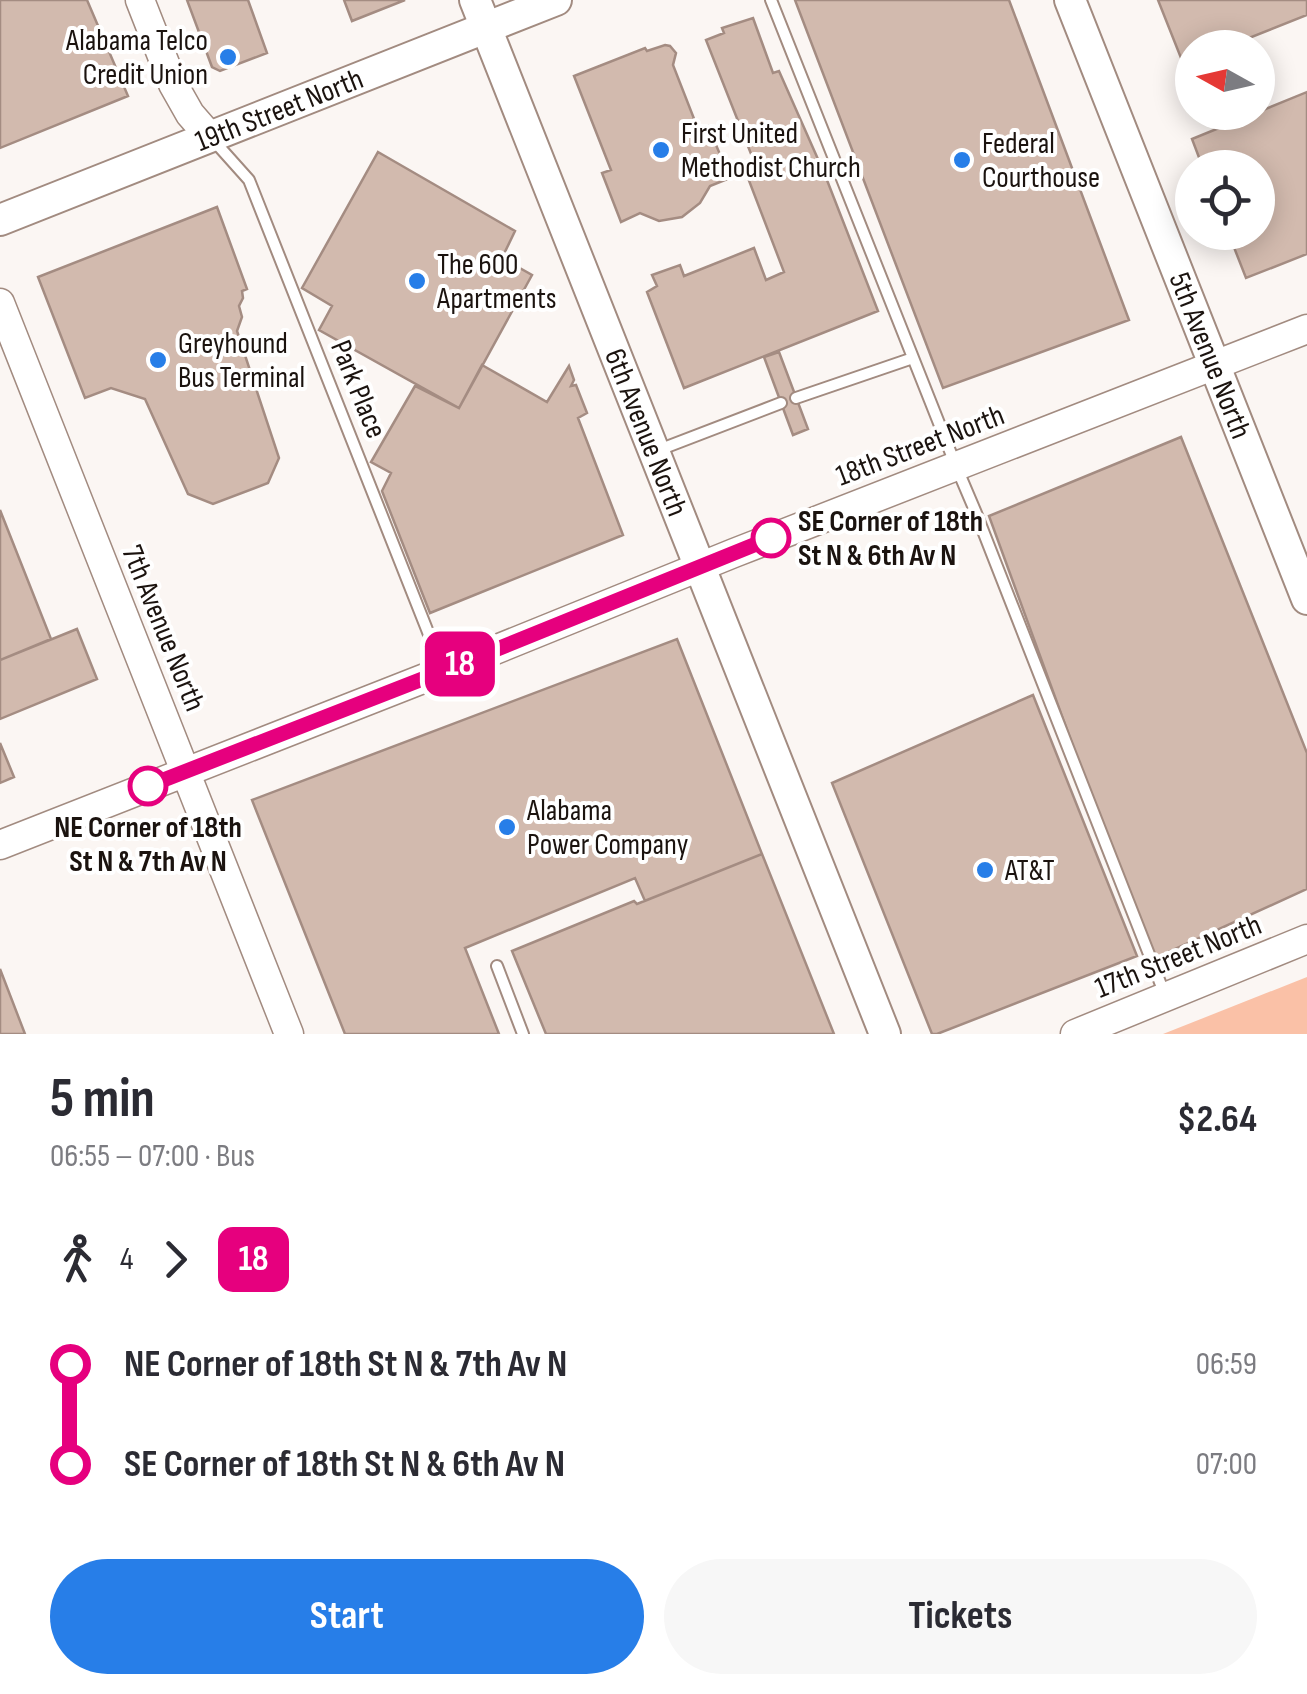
<!DOCTYPE html>
<meta charset="utf-8">
<style>
:root{--surface:#fff;--page:#f7f7f7;--text:#2b2b33;--muted:#7c7c81;--accent:#277ee8}
body{margin:0;font-family:"Sofia Sans Condensed",sans-serif;background:var(--page);color:var(--text);height:100vh;display:flex;flex-direction:column;font-size:38px;white-space:nowrap}
*{box-sizing:border-box;margin:0}
p{font-size:32px;color:var(--muted)}
.icon{flex:none;width:55px;height:55px;fill:none;stroke:currentColor;stroke-width:2;stroke-linecap:round;stroke-linejoin:round}
.map{position:relative;height:1034px;overflow:hidden}
.drawer{display:flex;flex-direction:column;background:var(--surface);flex:1}
.drawer>*{flex:none}
.badge{padding:0 20px;border-radius:15px;font-size:35px;line-height:65px}
.needle{width:65px;rotate:278deg}
.controls{position:absolute;left:1175px;top:30px;display:grid;gap:20px}
.controls a{display:grid;place-items:center;width:100px;height:100px;border-radius:50%;background:var(--surface);box-shadow:0 5px 25px #0003;font-size:50px}
.map>.badge{position:absolute;translate:-50% -50%;box-shadow:0 0 0 5px #fff}
.legs{display:flex;align-items:center;gap:15px;height:110px;padding:0 50px;font-size:32px}
.legs p{margin-inline-start:auto}
.overview{display:flex;align-items:center;justify-content:space-between;height:170px;padding:0 50px}
h1{font-size:55px;font-weight:700;line-height:75px}
.action{display:flex;gap:20px;margin-top:auto;padding:20px 50px}
.action a{flex:1;height:115px;border-radius:60px;background:var(--accent);color:#fff;font-size:40px;font-weight:700;line-height:115px;text-align:center}
.action a+a{background:var(--page);color:var(--text)}
ul{padding:0 50px;list-style:none}
li{display:flex;align-items:center;gap:35px;height:100px;font-size:38px}
li i{display:grid;place-items:center;width:15px;height:100%;margin:0 12px;background:currentColor}
li i::after{content:'';width:25px;height:25px;margin:-12px;border:8px solid;border-radius:50%;background:var(--surface)}
li p{margin-inline-start:auto}
li:first-child i{background:linear-gradient(#0000 50%,currentColor 0)}
li:last-child i{background:linear-gradient(currentColor 50%,#0000 0)}
.map>svg:first-child{display:block}
.green{fill:#fac1a7}
.building{fill:#d2baae;stroke:#a48c82;stroke-width:2.5}
.lines{fill:none;stroke-linecap:round;stroke-linejoin:round}
.service-casing{stroke:#a28b80;stroke-width:14}
.tertiary-casing{stroke:#a28b80;stroke-width:31}
.secondary-casing{stroke:#a28b80;stroke-width:34}
.service{stroke:#fff;stroke-width:10}
.tertiary{stroke:#fff;stroke-width:28}
.secondary{stroke:#fff;stroke-width:30}
.line-1-casing{stroke:#fff;stroke-width:22}
.line-1{stroke:#e6007e;stroke-width:15}
.poi-dot{fill:#277ee8;stroke:#fff;stroke-width:4}
.stop-1-dot{fill:#fff;stroke:#e6007e;stroke-width:5}
.labels{text-anchor:middle;stroke-width:8;stroke-linejoin:round;paint-order:stroke}
.poi-label{font-size:30px;fill:#1b130f;stroke:#fff;text-anchor:start}
.street-label{font-size:30px;fill:#1b130f;stroke:#fff}
.stop-label{font-size:30px;font-weight:bold;fill:#1b130f;stroke:#fff;text-anchor:start}
</style>
<div class="map">
<svg width="1307" height="1034" viewBox="0 0 1307 1034">
<rect width="100%" height="100%" fill="#fbf6f3"/>
<path class="green" d="M1307,977V1034H1163Z"/>
<path class="building" d="M0,0H87L128,96L0,148Z
M187,0H248L267,53L220,71L212,67Z
M344,0H405L352,21Z
M795,0H1009L1129,320L943,388Z
M1158,0H1307V15L1224,48H1192V60L1183,63Z
M753,18L773,73L779,71L825,175L878,311L684,388L647,292L657,286L652,275L680,265L684,276L754,248L766,280L784,272L748,178L759,174L706,40L724,33L722,28Z
M665,45L670,46L676,53L673,65L698,129L708,126L730,178L710,186L700,203L682,217L659,221L640,213L621,222L602,173L611,170L574,76L645,48L647,51Z
M1307,92V254L1246,278L1228,232H1258V168H1203L1192,139Z
M378,152L515,231L502,258L532,275L459,408L319,330L332,306L302,288Z
M217,207L247,289L242,291L243,298L239,306L242,317L237,331L279,458L268,483L213,504L188,494L145,399L111,388L85,398L38,277Z
M779,352L808,429L793,435L764,357Z
M482,365L547,402L569,366L574,380L571,386L576,385L587,413L578,418L623,535L430,613L382,491L391,473L371,462L415,386L459,408Z
M1181,437L1307,753V889L1151,960L989,516Z
M0,510L51,639L0,660Z
M77,629L97,679L0,719V660Z
M677,639L762,854L645,901L635,878L465,948L499,1034H345L252,800Z
M1033,695L1137,956L937,1034H932L832,783Z
M0,743L14,777L0,783Z
M762,854L834,1034H546L512,951L634,901L637,904Z
M0,969L25,1034H0Z"/>
<g class="lines">
<g class="service-casing">
<path id="service" d="M771,0L956,466L976,513L1165,995
M215,142L249,180L443,670
M796,398L913,358
M656,451L781,403
M497,966L523,1034"/>
</g>
<g class="tertiary-casing">
<path id="tertiary" d="M140,0L173,84L190,114L210,137
M0,303L289,1034
M0,845L443,671L734,553L1307,329
M1075,1034L1307,939"/>
</g>
<g class="secondary-casing">
<g id="secondary">
<path id="s1" d="M475,0L885,1034"/>
<path id="s2" d="M1070,0L1307,599"/>
<path id="s3" d="M0,220L556,0"/>
</g>
</g>
<use href="#service" class="service"/>
<use href="#tertiary" class="tertiary"/>
<use href="#secondary" class="secondary"/>
</g>
<g class="lines">
<g class="line-1-casing">
<path id="line-1" d="M148,786L443,671L771,538"/>
</g>
<use href="#line-1" class="line-1"/>
</g>
<g class="poi-dot">
<circle cx="228" cy="57" r="10"/>
<circle cx="661" cy="150" r="10"/>
<circle cx="962" cy="160" r="10"/>
<circle cx="417" cy="281" r="10"/>
<circle cx="158" cy="360" r="10"/>
<circle cx="507" cy="827" r="10"/>
<circle cx="985" cy="870" r="10"/>
</g>
<g class="stop-1-dot">
<circle cx="771" cy="538" r="18"/>
<circle cx="148" cy="786" r="18"/>
</g>
<g class="labels">
<g class="poi-label">
<text x="208" y="50" text-anchor="end">Alabama Telco<tspan x="208" dy="34">Credit Union</tspan></text>
<text x="681" y="143">First United<tspan x="681" dy="34">Methodist Church</tspan></text>
<text x="982" y="153">Federal<tspan x="982" dy="34">Courthouse</tspan></text>
<text x="437" y="274">The 600<tspan x="437" dy="34">Apartments</tspan></text>
<text x="178" y="353">Greyhound<tspan x="178" dy="34">Bus Terminal</tspan></text>
<text x="527" y="820">Alabama<tspan x="527" dy="34">Power Company</tspan></text>
<text x="1005" y="880">AT&amp;T</text>
</g>
<g class="street-label">
<text dy="10" stroke="none"><textPath href="#s3" startOffset="300">19th Street North</textPath></text>
<text dy="10" stroke="none"><textPath href="#s2" startOffset="382">5th Avenue North</textPath></text>
<text transform="translate(359 389) rotate(68)" y="10">Park Place</text>
<text dy="10" stroke="none"><textPath href="#s1" startOffset="465">6th Avenue North</textPath></text>
<text transform="translate(920 445) rotate(-21)" y="10">18th Street North</text>
<text transform="translate(164 628) rotate(68)" y="10">7th Avenue North</text>
<text transform="translate(1178 956) rotate(-22)" y="10">17th Street North</text>
</g>
<g class="stop-label">
<text x="798" y="531">SE Corner of 18th<tspan x="798" dy="34">St N &amp; 6th Av N</tspan></text>
<text x="148" y="837" text-anchor="middle">NE Corner of 18th<tspan x="148" dy="34">St N &amp; 7th Av N</tspan></text>
</g>
</g>
</svg>
<div class="controls">
<a><svg class="needle" viewBox="-14 -14 28 28"><path d="M0-13l5 13h-10z" fill="#e53935"/><path d="M0 13l5-13h-10z" fill="#7c7c81"/></svg></a>
<a><svg class="icon" aria-label="locate" viewBox="0 0 24 24"><circle cx="12" cy="12" r="6"/><path d="M12 2v4M12 18v4M2 12h4M18 12h4"/></svg></a>
</div>
<b class="badge" style="left:460px;top:664px;background:#e6007e;color:#fff">18</b>
</div>
<section class="drawer">
<div class="overview"><div><h1>5 min</h1><p>06:55 – 07:00 · Bus</p></div><b>$2.64</b></div>
<div class="legs"><svg class="icon" aria-label="walk" viewBox="0 0 24 24"><circle cx="13" cy="4" r="2"/><path d="M13 8l-2 6 4 7M11 14l-3 7M7 12l3-4h3l4 4"/></svg>4<svg class="icon" aria-label="forward" viewBox="0 0 24 24"><path d="M9 5l7 7-7 7"/></svg><b class="badge" style="background:#e6007e;color:#fff">18</b></div>
<ul>
<li><i style="color:#e6007e"></i><b>NE Corner of 18th St N &amp; 7th Av N</b><p>06:59</p></li>
<li><i style="color:#e6007e"></i><b>SE Corner of 18th St N &amp; 6th Av N</b><p>07:00</p></li>
</ul>
<div class="action"><a>Start</a><a>Tickets</a></div>
</section>
